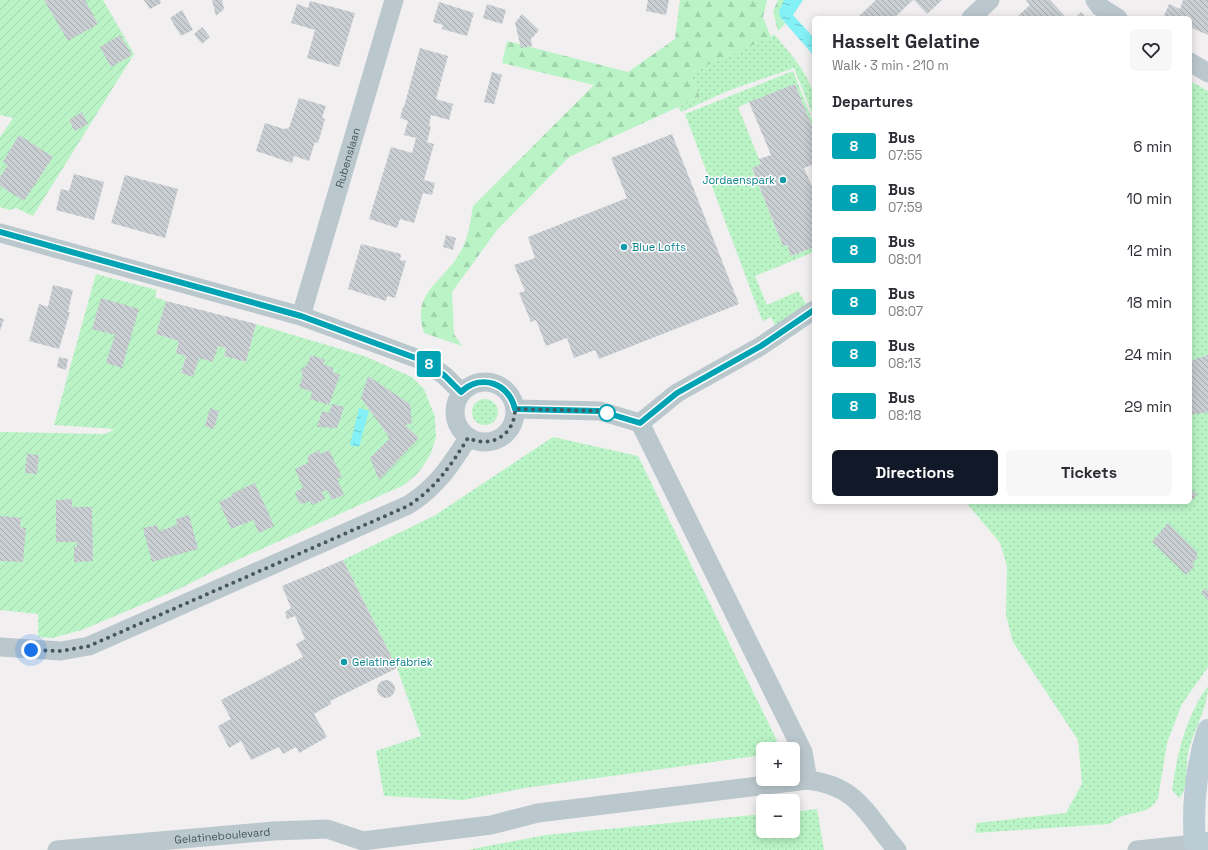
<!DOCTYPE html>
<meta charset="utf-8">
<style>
:root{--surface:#fff;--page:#f7f7f7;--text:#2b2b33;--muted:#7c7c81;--accent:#111827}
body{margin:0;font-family:"Space Grotesk",sans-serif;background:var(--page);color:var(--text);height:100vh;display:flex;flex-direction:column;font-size:15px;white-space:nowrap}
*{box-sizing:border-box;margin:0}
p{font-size:13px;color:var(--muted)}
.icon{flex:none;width:22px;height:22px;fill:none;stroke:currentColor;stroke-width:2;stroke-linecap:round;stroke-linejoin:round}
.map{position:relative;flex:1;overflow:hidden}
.panel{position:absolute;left:812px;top:16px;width:380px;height:488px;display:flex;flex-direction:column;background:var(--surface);border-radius:6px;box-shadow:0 2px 10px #0003}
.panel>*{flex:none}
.badge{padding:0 8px;border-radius:3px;font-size:14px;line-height:26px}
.buttons{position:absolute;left:756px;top:742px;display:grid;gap:8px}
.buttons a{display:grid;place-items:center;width:44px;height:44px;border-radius:6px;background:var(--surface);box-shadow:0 2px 10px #0003;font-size:20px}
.you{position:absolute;width:20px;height:20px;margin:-10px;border:3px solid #fff;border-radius:50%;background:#1a73e8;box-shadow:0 0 0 6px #1a73e833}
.map>.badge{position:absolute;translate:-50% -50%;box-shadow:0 0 0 2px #fff}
h2{padding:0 20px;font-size:15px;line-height:36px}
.round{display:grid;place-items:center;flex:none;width:42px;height:42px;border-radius:6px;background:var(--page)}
.overview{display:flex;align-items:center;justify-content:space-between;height:68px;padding:0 20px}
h1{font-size:19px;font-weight:700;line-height:30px}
.primary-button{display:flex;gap:8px;margin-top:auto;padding:8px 20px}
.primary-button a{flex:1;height:46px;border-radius:6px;background:var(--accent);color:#fff;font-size:16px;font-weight:700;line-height:46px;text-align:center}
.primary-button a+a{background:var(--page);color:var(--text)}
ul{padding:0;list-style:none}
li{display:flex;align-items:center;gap:12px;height:52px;padding:0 20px}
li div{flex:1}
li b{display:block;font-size:15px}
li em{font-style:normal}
li .badge{min-width:44px;font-weight:700;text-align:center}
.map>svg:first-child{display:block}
.grass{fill:url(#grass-dots)}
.forest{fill:url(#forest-firs)}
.garden{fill:url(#garden-furrows)}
.water{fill:url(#water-ripples)}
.building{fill:url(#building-back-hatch)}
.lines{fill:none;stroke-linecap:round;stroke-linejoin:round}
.street{stroke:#bac8ce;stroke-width:19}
.secondary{stroke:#bbccd5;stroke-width:22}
.line-casing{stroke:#fff;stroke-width:9}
.line{stroke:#00a3b4;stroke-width:6}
.walk{stroke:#46585f;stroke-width:4;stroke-dasharray:0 7.2}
.culture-dot{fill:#0f9aa8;stroke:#fff;stroke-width:1.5}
.stop-dot{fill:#fff;stroke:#00a3b4;stroke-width:2}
.labels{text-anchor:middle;stroke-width:3;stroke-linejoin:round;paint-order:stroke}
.street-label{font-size:11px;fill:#46585f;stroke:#fff}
.culture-label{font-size:11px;fill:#0d838f;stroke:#fff;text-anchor:start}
</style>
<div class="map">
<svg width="1208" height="850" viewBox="0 0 1208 850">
<defs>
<pattern id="grass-dots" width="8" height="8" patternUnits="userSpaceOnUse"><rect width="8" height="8" fill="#baf4c6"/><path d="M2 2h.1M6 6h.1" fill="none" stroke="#a1d3ac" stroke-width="1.8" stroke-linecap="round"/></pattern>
<pattern id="forest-firs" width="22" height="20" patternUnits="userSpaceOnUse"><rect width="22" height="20" fill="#baf4c6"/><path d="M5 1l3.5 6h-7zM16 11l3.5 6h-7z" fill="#a1d3ac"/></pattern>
<pattern id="garden-furrows" width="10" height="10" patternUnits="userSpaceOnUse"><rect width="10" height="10" fill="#baf4c6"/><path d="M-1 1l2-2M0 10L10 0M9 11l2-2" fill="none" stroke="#a1d3ac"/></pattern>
<pattern id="water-ripples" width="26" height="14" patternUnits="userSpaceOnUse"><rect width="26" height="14" fill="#83f1f5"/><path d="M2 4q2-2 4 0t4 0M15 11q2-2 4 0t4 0" fill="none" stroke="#6dc6ca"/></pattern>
<pattern id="building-back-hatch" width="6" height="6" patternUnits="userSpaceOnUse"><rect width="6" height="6" fill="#c9ced3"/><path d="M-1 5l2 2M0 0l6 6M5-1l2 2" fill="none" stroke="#a5aaae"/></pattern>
</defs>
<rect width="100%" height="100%" fill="#f2eff0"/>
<path class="grass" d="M774,34C790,54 807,70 814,96C815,103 814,111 814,118L794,68L730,90L681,112L678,107L700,97L690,73L771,37Z
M793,71L814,124V131L795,84L738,107L761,164L752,169L783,246L787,245L791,256L814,247V252L755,276L767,305L798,291L808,307L777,329L771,317L764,321L762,320L685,114Z
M1190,81L1208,91V667L1182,704L1167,743L1158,798C1150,814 1135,811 1120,817C1116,819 1113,822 1109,824L975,833L977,823L1066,813L1082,784L1078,740L1013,642L1006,615L1007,566L1000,543L966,502H1190Z
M472 412a13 13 0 1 1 26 0a13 13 0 1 1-26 0Z
M553,437L638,456L781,749H763V755L525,788L463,800L384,796L376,751L421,736L397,668L343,560L434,516Z
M1208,686C1208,711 1190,734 1187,760C1186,772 1188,789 1179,798L1172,790C1177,754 1186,716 1208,686Z
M817,809L824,850H467L546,835L763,814V831H793V812Z"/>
<path class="forest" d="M680,0H767L763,17L771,37L690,73L700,97L569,157L497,230L452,292L454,334L462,346L424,333C411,294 440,284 458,256C468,241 470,224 473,206L594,85L502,63L507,41L628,72L675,39Z
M778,0H784C779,10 778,15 785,24L778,31L773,11Z"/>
<path class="garden" d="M0,0H103L134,54L33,216L16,208L9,210L0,207V137L13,118L0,115Z
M96,274L157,290L155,297L166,301L156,334L179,341L176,352L186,356L181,373L193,376L199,358L218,346L226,348L224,356L246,362L256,324L364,356L412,377L424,389L435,417L436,437L431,453L425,463L418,473L404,485L226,565L181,588L82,630L53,638L38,637V614L0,610V432L105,434L115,429L54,425Z"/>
<path class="water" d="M784,0H803L793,15L814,38V56L780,17L779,11Z
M359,408L369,411L359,447L350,445Z"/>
<path class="building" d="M44,0H85L98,24L68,41Z
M144,0H160L161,3L150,9Z
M212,0H222L224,9L216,16Z
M648,0H669L666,15L646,11Z
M876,0H913L895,17L897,18H857Z
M914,0H942L927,14Z
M1026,0H1050L1065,16L1064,18H1020L1018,16L1030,5Z
M1183,0H1208V35L1190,27V18H1169L1164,16L1169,4L1180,9Z
M310,1L355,13L339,67L307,58L315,30L291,23L297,4L308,8Z
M439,2L474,13L467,36L442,29L443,25L433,22Z
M487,4L506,10L502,24L483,18Z
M182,10L193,30L181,36L170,18Z
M1081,12L1086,18H1075Z
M522,14L539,30L531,39L532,46L521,48L515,23Z
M202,27L210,37L202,44L194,34Z
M120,35L132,55L111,67L100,47Z
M420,48L448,56L436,99L453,104L449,120L431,115L429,126H431L427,142L434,144L424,180L435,183L432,195L423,193L414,223L400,219L397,228L369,219L391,147L412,153L416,138L404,135L408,121L400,118L403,107H404Z
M492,72L502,75L494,104L484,102Z
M795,84L814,131V164L804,168L814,191V247L791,256L787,245L783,246L752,168L761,164L759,159L771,155L749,102Z
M299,98L326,106L322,118L325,119L318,143L315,142L309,161L294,156L292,163L256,151L265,123L284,129L289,128Z
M82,112L88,124L75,131L69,120Z
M672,134L739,304L599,359L595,350L574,358L567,338L546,346L536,320L531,322L519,293L525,291L514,265L535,258L528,237L627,198L611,158Z
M19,135L53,157L24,201L0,186V177L8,165L3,162Z
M74,174L104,182L94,220L56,210L61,189L69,191Z
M125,175L178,189L165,238L111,223Z
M446,235L456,238L453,250L443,247Z
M361,244L401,254L400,260L406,261L395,298L387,296L386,301L348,289Z
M53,285L73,290L68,312H70L59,349L29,341L39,304L48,307Z
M101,298L139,309L122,368L106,363L115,335L92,329Z
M166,301L256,324L246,362L224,356L226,348L218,346L213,362L199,358L193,377L181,373L186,356L176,353L179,341L156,334Z
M0,318L4,319L0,331Z
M311,355L325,360L323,364L333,368V372L340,375L329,405L310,399L312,392L299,387L303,377L301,370L307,365Z
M1208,355V412L1190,415V361Z
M59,357L68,359L66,370L57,367Z
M368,376L410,404L412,423L405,425L419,438L379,480L370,458L389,439L387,434L361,398Z
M332,404L344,407L337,428L317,427L322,411L329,413Z
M210,408L219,411L214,429L205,426Z
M319,450L320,454L329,450L342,477L337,479L344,495L332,500L327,490L322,492L325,499L312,505L310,501L302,504L298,501L295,492L303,488L295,469L308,463V456Z
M27,454L39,455L37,474L25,473Z
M255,483L274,526L259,533L253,520L231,529L219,502L232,496L231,494Z
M1190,488L1197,495L1190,502Z
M72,499V507H92L93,561L74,562V547H77V542H56V500Z
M189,515L198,549L152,562L143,528L157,525L159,531L177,525L176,519Z
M0,516L21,518L20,527L26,528L23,562L0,561Z
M1168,523L1197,552V558L1192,563L1195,566L1186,575L1152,542Z
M343,560L397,668L330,701L331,704L314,714L327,737L299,753L296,747L283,754L279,747L251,760L241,741L229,748L218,726L231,719L221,700L303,657L296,644L305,639L295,616L287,619L285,612L291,608L282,586Z
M1206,588L1208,591V601L1201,592Z
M377 689a9 9 0 1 1 18 0a9 9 0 1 1-18 0Z"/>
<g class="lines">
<g class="street">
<path d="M1095,0L1100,7L1118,18"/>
<path d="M971,18L990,0"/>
<path d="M1190,62L1208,73"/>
<path d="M0,233L301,316L424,361L445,376L461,392"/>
<path id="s1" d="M301,316L394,0"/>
<circle cx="485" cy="412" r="30"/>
<path d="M515,409L600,411L640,423"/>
<path d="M640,423L803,752L808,780"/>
<path d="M640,423L677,393L761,346L814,310"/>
<path d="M0,647L61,651L89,646L408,505C436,488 451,465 468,438"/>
<path id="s2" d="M57,850L274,831L327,829L363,841L491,825L538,813L808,780C859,786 867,816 897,850"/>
<path d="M1137,850L1195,844"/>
</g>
<path class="secondary" d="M1208,730C1196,767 1192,805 1195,844L1208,843"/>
</g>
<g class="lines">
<g class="line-casing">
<path id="line" d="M0,232L301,316L424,361L445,376L461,392C481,373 509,383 515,409L600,411L640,423L677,393L761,346L814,310"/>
</g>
<use href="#line" class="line"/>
<path class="walk" d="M31,650L61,651L89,646L408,506C436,488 451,465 468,438C491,449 515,435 515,409L600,411L610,413H607"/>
</g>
<g class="culture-dot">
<circle cx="783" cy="180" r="4"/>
<circle cx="624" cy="247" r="4"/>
<circle cx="344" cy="662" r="4"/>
</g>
<circle class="stop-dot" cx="607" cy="413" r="8"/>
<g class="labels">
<g class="street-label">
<text dy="4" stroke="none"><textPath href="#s1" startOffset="165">Rubenslaan</textPath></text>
<text dy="4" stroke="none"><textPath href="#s2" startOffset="166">Gelatineboulevard</textPath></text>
</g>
<g class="culture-label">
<text x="775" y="184" text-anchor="end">Jordaenspark</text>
<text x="632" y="251">Blue Lofts</text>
<text x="352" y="666">Gelatinefabriek</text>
</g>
</g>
</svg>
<div class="buttons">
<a>+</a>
<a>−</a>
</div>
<div class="you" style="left:31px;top:650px"></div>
<b class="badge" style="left:429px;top:364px;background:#00a3b4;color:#fff">8</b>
<section class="panel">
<div class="overview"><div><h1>Hasselt Gelatine</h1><p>Walk · 3 min · 210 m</p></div><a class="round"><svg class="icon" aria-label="heart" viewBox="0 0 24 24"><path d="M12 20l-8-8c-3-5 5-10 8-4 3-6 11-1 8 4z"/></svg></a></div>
<h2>Departures</h2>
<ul>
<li><span class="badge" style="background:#00a3b4;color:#fff">8</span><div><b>Bus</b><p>07:55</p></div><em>6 min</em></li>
<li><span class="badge" style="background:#00a3b4;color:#fff">8</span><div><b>Bus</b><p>07:59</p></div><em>10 min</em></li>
<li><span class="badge" style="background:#00a3b4;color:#fff">8</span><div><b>Bus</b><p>08:01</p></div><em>12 min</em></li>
<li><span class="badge" style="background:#00a3b4;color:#fff">8</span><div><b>Bus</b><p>08:07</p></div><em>18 min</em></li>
<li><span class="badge" style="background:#00a3b4;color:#fff">8</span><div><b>Bus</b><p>08:13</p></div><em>24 min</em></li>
<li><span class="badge" style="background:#00a3b4;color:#fff">8</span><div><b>Bus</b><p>08:18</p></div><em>29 min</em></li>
</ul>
<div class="primary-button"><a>Directions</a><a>Tickets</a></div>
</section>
</div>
